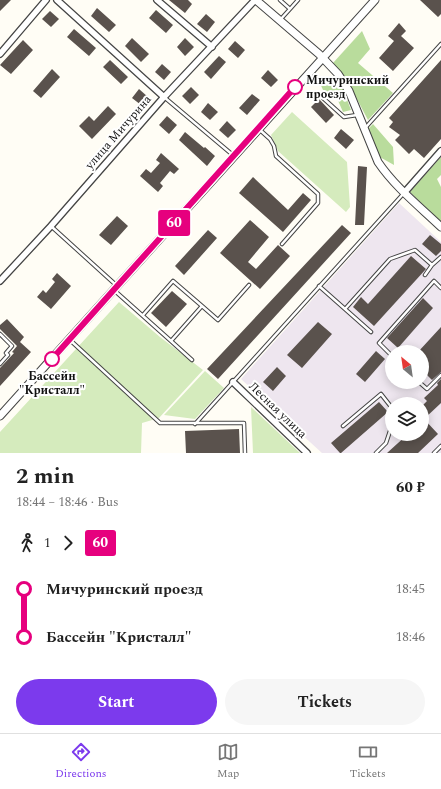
<!DOCTYPE html>
<meta charset="utf-8">
<style>
:root{--surface:#fff;--page:#f6f6f6;--text:#222;--muted:#767676;--line:#e0e0e0;--accent:#7c3aed}
body{margin:0;font-family:Spectral,serif;background:var(--page);color:var(--text);height:100vh;display:flex;flex-direction:column;font-size:15px;white-space:nowrap}
*{box-sizing:border-box;margin:0}
p{font-size:13px;color:var(--muted)}
.icon{flex:none;width:22px;height:22px;fill:none;stroke:currentColor;stroke-width:2;stroke-linecap:round;stroke-linejoin:round}
.map{position:relative;height:453px;overflow:hidden}
.sheet{display:flex;flex-direction:column;background:var(--surface);flex:1}
.sheet>*{flex:none}
.badge{padding:0 8px;border-radius:3px;font-size:14px;line-height:26px}
.needle{width:26px;rotate:331deg}
.buttons{position:absolute;left:385px;top:345px;display:grid;gap:8px}
.buttons a{display:grid;place-items:center;width:44px;height:44px;border-radius:50%;background:var(--surface);box-shadow:0 2px 10px #0003;font-size:20px}
.map>.badge{position:absolute;translate:-50% -50%;box-shadow:0 0 0 2px #fff}
.legs{display:flex;align-items:center;gap:6px;height:44px;padding:0 16px;font-size:13px}
.legs p{margin-inline-start:auto}
.summary{display:flex;align-items:center;justify-content:space-between;height:68px;padding:0 16px}
h1{font-size:22px;font-weight:700;line-height:30px}
.primary-button{display:flex;gap:8px;margin-top:auto;padding:8px 16px}
.primary-button a{flex:1;height:46px;border-radius:24px;background:var(--accent);color:#fff;font-size:16px;font-weight:700;line-height:46px;text-align:center}
.primary-button a+a{background:var(--page);color:var(--text)}
ul{padding:0 16px;list-style:none}
li{display:flex;align-items:center;gap:14px;height:48px;font-size:15px}
li i{display:grid;place-items:center;width:6px;height:100%;margin:0 5px;background:currentColor}
li i::after{content:'';width:10px;height:10px;margin:-5px;border:3px solid;border-radius:50%;background:var(--surface)}
li p{margin-inline-start:auto}
li:first-child i{background:linear-gradient(#0000 50%,currentColor 0)}
li:last-child i{background:linear-gradient(currentColor 50%,#0000 0)}
.menu{display:flex;justify-content:space-around;align-items:center;height:56px;border-top:1px solid var(--line);background:var(--surface);font-size:11px;color:var(--muted)}
.menu a{display:grid;justify-items:center;gap:2px}
.menu .current{color:var(--accent)}
.map>svg:first-child{display:block}
.industrial{fill:#eee6ef;fill-rule:evenodd}
.green{fill:#d5ebbd}
.forest{fill:#b9dc9c}
.building{fill:#5a524d}
.lines{fill:none;stroke-linecap:round;stroke-linejoin:round}
.service-casing{stroke:#444;stroke-width:4.5}
.minor-casing{stroke:#444;stroke-width:8}
.tertiary-casing{stroke:#444;stroke-width:9}
.service{stroke:#fff;stroke-width:2.5}
.minor{stroke:#fff;stroke-width:5.5}
.tertiary{stroke:#fff;stroke-width:7}
.line-1-casing{stroke:#fff;stroke-width:9}
.line-1{stroke:#e6007e;stroke-width:6}
.stop-1-dot{fill:#fff;stroke:#e6007e;stroke-width:2}
.labels{text-anchor:middle;stroke-width:4;stroke-linejoin:round;paint-order:stroke}
.stop-label{font-size:12px;font-weight:bold;fill:#111;stroke:#fff;text-anchor:start}
.street-label{font-size:12px;fill:#111;stroke:#fff}
</style>
<div class="map">
<svg width="441" height="453" viewBox="0 0 441 453">
<rect width="100%" height="100%" fill="#fffdf5"/>
<path class="industrial" d="M399,203L441,242V453H322L241,379ZM392,352H422V382H392ZM392,404H422V434H392Z"/>
<path class="green" d="M292,112L347,162L350,207L346,212L278,151L271,135Z
M119,302L160,337L203,370L159,418L142,423L141,453H0V432Z
M205,371L224,388L195,419L164,415Z
M251,407L300,453H253Z"/>
<path class="forest" d="M362,31L370,49L358,63L393,93L368,120L349,84L333,63Z
M327,76L343,89L351,110L343,112L336,96L323,90L319,81Z
M373,124L393,147L394,165L378,156L367,130Z
M441,157V175L437,179L441,187V222L410,192Z"/>
<path class="building" d="M0,0H11L0,11Z
M169,0H188L192,4L185,13Z
M420,0H441V14L438,17Z
M97,8L116,25L109,32L91,16Z
M156,10L173,25L166,33L149,18Z
M50,11L59,19L51,27L42,19Z
M206,14L215,22L207,32L197,24Z
M399,23L406,31L401,36L414,48L393,71L379,58L394,41L388,36Z
M74,29L96,48L89,56L67,37Z
M132,38L149,54L141,62L125,46Z
M185,38L194,47L185,56L177,47Z
M23,40L33,50L11,74L0,65Z
M235,41L245,50L238,58L228,49Z
M219,56L226,62L211,79L204,72Z
M110,60L128,77L121,84L103,67Z
M441,60V139L424,158L414,149L409,154L395,140L400,135L389,127L393,122L389,118Z
M162,64L171,72L164,80L155,72Z
M52,69L60,77L41,98L33,91Z
M268,70L278,80L271,87L261,78Z
M191,87L199,95L190,104L182,96Z
M139,89L148,97L141,105L132,98Z
M252,94L260,100L247,115L239,108Z
M319,99L334,115L326,123L311,107Z
M208,103L218,112L210,120L201,112Z
M108,106L116,114L92,139L79,126L89,116L94,121Z
M167,116L177,125L169,134L159,125Z
M227,121L236,130L228,138L219,130Z
M341,129L354,140L346,149L334,138Z
M185,132L204,148L205,147L215,156L207,166L179,140Z
M161,153L179,169L174,174L170,171L160,183L163,186L158,192L140,176L146,169L151,173L160,163L156,160Z
M358,166L367,167L364,225H355Z
M253,177L288,210L303,193L311,200L283,232L239,193Z
M117,216L128,226L111,245L99,235Z
M250,220L269,237L248,262L256,269L278,245L290,256L260,289L220,253Z
M342,225L351,233L218,379L207,369Z
M208,230L217,238L184,275L175,266Z
M430,235L441,244V251L436,256L422,244Z
M411,256L426,269L374,326L353,307L361,297L368,304Z
M57,273L71,286L51,309L37,297L43,290L46,293L55,282L52,279Z
M172,291L187,304L166,327L151,313Z
M423,298L433,308L398,348L387,338Z
M7,319L24,337L20,342L31,352L0,386V368L14,353L12,352L17,346L0,329V325Z
M318,322L332,334L302,368L287,355Z
M441,327V372L432,380L422,370V352H418Z
M376,351L385,359L365,382L356,374Z
M277,367L286,376L273,391L263,382Z
M441,379V403L424,419L438,434L418,453H387L408,434H422V406L427,401L424,398L438,385L437,383Z
M379,402L388,412L341,453H340L331,443Z
M239,429L240,453H186L185,431Z"/>
<g class="lines">
<g class="service-casing">
<path id="service" d="M280,0L290,9L280,20
M290,9L298,0
M164,97L234,156
M323,98L344,117L357,115
M366,127L441,44
M260,130L270,139L274,146L276,156L318,194V203L282,244
M52,227L116,285
M432,265L441,257
M319,286L371,332
M115,291L171,341L202,306L173,281L143,315
M202,306L218,320L249,285
M345,309L390,259L415,250L432,265L425,275
M0,334L12,346L6,353L8,355L0,364
M70,340L160,423H244L245,453
M171,341L192,360
M392,356L379,343L434,281L441,288
M419,382L427,389L441,375
M195,424L404,193
M343,426L381,394L392,408
M376,453L386,443L392,425
M434,453L441,446"/>
</g>
<g class="minor-casing">
<path id="minor" d="M57,0L164,97
M157,0L212,47
M0,54L46,0
M404,193L441,151
M0,281L51,226L164,97L255,0
M233,382L307,453"/>
</g>
<g class="tertiary-casing">
<path id="tertiary" d="M256,0L319,54L338,74L349,91L378,162C395,187 419,206 441,227
M0,416L375,0"/>
</g>
<use href="#service" class="service"/>
<use href="#minor" class="minor"/>
<use href="#tertiary" class="tertiary"/>
</g>
<g class="lines">
<g class="line-1-casing">
<path id="line-1" d="M52,359L295,87"/>
</g>
<use href="#line-1" class="line-1"/>
</g>
<g class="stop-1-dot">
<circle cx="295" cy="87" r="7"/>
<circle cx="52" cy="359" r="7"/>
</g>
<g class="labels">
<g class="stop-label">
<text x="306" y="84">Мичуринский<tspan x="306" dy="14">проезд</tspan></text>
<text x="52" y="380" text-anchor="middle">Бассейн<tspan x="52" dy="14">"Кристалл"</tspan></text>
</g>
<g class="street-label">
<text transform="translate(118 132) rotate(-49)" y="4">улица Мичурина</text>
<text transform="translate(278 410) rotate(44)" y="4">Лесная улица</text>
</g>
</g>
</svg>
<div class="buttons">
<a><svg class="needle" viewBox="-14 -14 28 28"><path d="M0-13l5 13h-10z" fill="#e53935"/><path d="M0 13l5-13h-10z" fill="#767676"/></svg></a>
<a><svg class="icon" aria-label="layers" viewBox="0 0 24 24"><path d="M12 4l9 5-9 5-9-5zM3 14l9 5 9-5"/></svg></a>
</div>
<b class="badge" style="left:174px;top:223px;background:#e6007e;color:#fff">60</b>
</div>
<section class="sheet">
<div class="summary"><div><h1>2 min</h1><p>18:44 – 18:46 · Bus</p></div><b>60 ₽</b></div>
<div class="legs"><svg class="icon" aria-label="walk" viewBox="0 0 24 24"><circle cx="13" cy="4" r="2"/><path d="M13 8l-2 6 4 7M11 14l-3 7M7 12l3-4h3l4 4"/></svg>1<svg class="icon" aria-label="forward" viewBox="0 0 24 24"><path d="M9 5l7 7-7 7"/></svg><b class="badge" style="background:#e6007e;color:#fff">60</b></div>
<ul>
<li><i style="color:#e6007e"></i><b>Мичуринский проезд</b><p>18:45</p></li>
<li><i style="color:#e6007e"></i><b>Бассейн &quot;Кристалл&quot;</b><p>18:46</p></li>
</ul>
<div class="primary-button"><a>Start</a><a>Tickets</a></div>
</section>
<nav class="menu">
<a class="current"><svg class="icon" aria-label="directions" viewBox="0 0 24 24"><path d="M12 3l9 9-9 9-9-9zM9 14v-3h6M13 9l2 2-2 2"/></svg>Directions</a>
<a><svg class="icon" aria-label="map" viewBox="0 0 24 24"><path d="M3 6l6-2 6 2 6-2v14l-6 2-6-2-6 2zM9 4v14M15 6v14"/></svg>Map</a>
<a><svg class="icon" aria-label="tickets" viewBox="0 0 24 24"><path d="M3 7h18v10H3zM15 7v10"/></svg>Tickets</a>
</nav>
